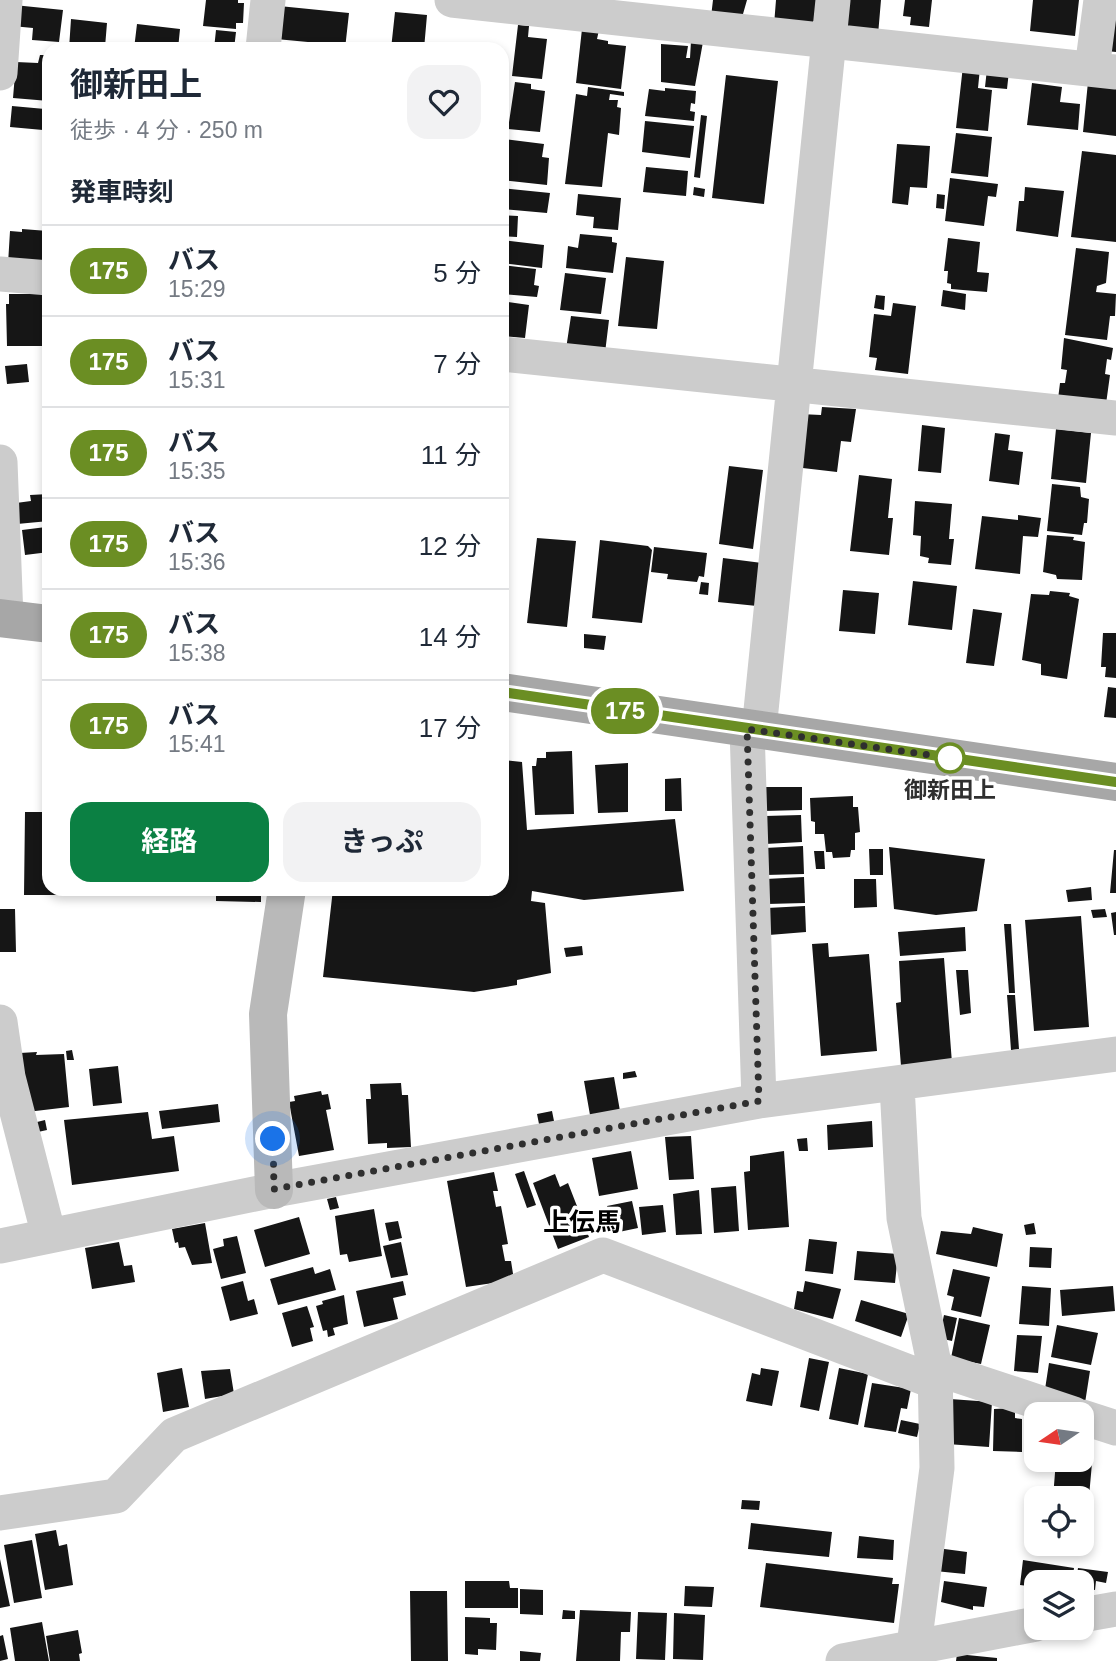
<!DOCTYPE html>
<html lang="ja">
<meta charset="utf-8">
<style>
:root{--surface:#fff;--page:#f2f2f3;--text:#1f2937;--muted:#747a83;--line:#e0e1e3;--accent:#0b8043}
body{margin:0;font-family:Arial,"Noto Sans JP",sans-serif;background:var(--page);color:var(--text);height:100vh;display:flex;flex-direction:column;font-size:26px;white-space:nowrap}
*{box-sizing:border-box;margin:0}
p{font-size:23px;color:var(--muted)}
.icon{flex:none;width:38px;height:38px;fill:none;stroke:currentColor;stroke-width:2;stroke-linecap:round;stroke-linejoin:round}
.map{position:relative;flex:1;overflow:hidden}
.side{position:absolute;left:42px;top:42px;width:467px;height:854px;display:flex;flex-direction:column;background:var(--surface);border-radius:21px;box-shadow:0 4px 10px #0003}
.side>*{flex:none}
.badge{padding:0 14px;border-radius:23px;font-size:24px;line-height:46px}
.needle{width:46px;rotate:257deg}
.buttons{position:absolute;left:1024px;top:1402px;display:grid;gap:14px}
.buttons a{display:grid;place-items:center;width:70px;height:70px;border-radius:14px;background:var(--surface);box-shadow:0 4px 10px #0003;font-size:35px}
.you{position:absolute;width:35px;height:35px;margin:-18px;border:5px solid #fff;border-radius:50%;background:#1a73e8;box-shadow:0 0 0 10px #1a73e833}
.map>.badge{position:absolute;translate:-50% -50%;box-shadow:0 0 0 4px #fff}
h2{padding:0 28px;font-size:26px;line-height:63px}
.round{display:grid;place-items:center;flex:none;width:74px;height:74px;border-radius:21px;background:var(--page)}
.head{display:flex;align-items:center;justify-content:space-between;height:119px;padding:0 28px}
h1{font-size:33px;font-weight:700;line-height:52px}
.cta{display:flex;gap:14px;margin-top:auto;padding:14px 28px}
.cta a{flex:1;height:80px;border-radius:21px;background:var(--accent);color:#fff;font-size:28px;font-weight:700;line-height:80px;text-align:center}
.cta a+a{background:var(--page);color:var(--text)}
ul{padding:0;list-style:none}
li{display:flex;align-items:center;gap:21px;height:91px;padding:0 28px;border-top:2px solid var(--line)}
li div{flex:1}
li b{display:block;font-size:26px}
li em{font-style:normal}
li .badge{min-width:77px;font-weight:700;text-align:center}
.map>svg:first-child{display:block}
.building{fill:#161616}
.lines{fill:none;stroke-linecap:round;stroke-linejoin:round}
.street{stroke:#ccc;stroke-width:35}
.secondary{stroke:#b9b9b9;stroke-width:38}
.primary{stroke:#a7a7a7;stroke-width:38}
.line-casing{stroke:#fff;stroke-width:16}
.line{stroke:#6b8e23;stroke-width:10}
.walk{stroke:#2f2f2f;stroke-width:7;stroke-dasharray:0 12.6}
.stop-dot{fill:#fff;stroke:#6b8e23;stroke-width:3.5}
.labels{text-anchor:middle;stroke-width:7;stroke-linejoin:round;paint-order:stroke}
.stop-label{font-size:23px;font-weight:bold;fill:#2f2f2f;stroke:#fff}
.quarter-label{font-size:26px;font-weight:bold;fill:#000;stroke:#fff}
</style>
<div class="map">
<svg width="1116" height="1661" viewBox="0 0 1116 1661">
<rect width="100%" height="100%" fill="#fff"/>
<path class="building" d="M206,0H238V3H244L243,23H236V29L203,26Z
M713,0H747L741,21L711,17Z
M776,0H817L819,26L774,25Z
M846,0H881L878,35L843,27Z
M905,0H932L929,27L910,25L911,17L903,16Z
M1033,0H1079L1075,36L1030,31Z
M14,5L63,10L59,42L32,40L33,28L12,26Z
M279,6L349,13L345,49H328L329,44L276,39Z
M1116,8V52L1107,51Z
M395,12L427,15L424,49H391Z
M71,19L107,23L105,47L69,49Z
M137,24L180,29L178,49H134Z
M518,25L529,26L528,37L547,39L542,79L512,76Z
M582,29L599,30L597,39L608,41V44L626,46L621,89L576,83Z
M216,30L236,32L234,49H214Z
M691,41L703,42L695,86L661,82V44L688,46L686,58H690Z
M40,55H49V101L13,98L16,62L38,63Z
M963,66L980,68L978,88L992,90L988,131L956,128Z
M987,69L1009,71L1007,89L985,87Z
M726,75L778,81L764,204L712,198Z
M515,82L531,84V89L545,91L540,132L508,129Z
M1088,82L1116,85V136L1083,132Z
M1032,83L1062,87L1060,102L1080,104L1078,130L1027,125Z
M588,87L624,92V96L610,94L609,100H618L617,107L621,108L619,135L608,133L602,187L565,184L576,94L587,96Z
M665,88L696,91L695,104L691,103L690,111L695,112L694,121L645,116L649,89L665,91Z
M12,106L45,109L43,130L10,127Z
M701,115L707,116L700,178L694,177Z
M645,121L694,126L690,158L642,152Z
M956,133L992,137L988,177L951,173Z
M505,139L544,144L542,157L549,158L547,185L502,180Z
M897,144L930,146L927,188L910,187L908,205L892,203Z
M1082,151L1116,155V242L1071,237Z
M646,167L688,171L686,196L643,192Z
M950,178L998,184L996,197L988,196L984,226L945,221Z
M47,182H49V218L43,217Z
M694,187L705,189L704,197L693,195Z
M1025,187L1064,191L1058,237L1016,231L1019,201H1024Z
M502,188L550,193L547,213L502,209Z
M578,194L621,198L618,230L593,228L594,217L576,215Z
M937,194L945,195L944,209L936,208Z
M502,215L518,216L517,237L502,236Z
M22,229L48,231L46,262L8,264L10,231L22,232Z
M580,234L612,237V242L617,243L613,273L566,268L568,246L578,248Z
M948,238L980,242L977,272L989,273L987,292L951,289V284L947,283L948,271H944Z
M502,240L544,245L542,268L502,263Z
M1076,248L1109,252L1106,283L1097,286L1096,292L1116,294L1115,316H1110L1107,340L1065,335Z
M626,257L664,261L657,329L618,326Z
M502,265L536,269L534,285L539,286L537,297L502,294Z
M565,273L606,278L601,314L560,310Z
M943,290L966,294L965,310L941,306Z
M9,294H43L42,346H7L6,304H9Z
M876,295L885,296L884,310L874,308Z
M502,301L529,305L525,338L502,336Z
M893,303L916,306L908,374L875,370L877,358L869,357L874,314L891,316Z
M571,316L609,320L605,353L566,349Z
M1064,338L1113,348L1111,360L1107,359L1105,374L1110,375L1106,404L1058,399L1060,383H1065L1067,370L1061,369Z
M27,364L29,382L7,384L5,366Z
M822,407L856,409L851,442L841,441L837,472L794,467L800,414L821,415Z
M922,425L945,428L941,473L918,471Z
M1056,429L1091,433L1086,483L1051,479Z
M995,433L1010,435L1008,450L1023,452L1019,485L989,481Z
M729,466L763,470L753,549L719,544Z
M859,475L892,479L888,518H893L889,555L850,551Z
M1052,484L1080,487L1081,497L1089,499L1087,523H1084L1082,535L1047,531Z
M49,494V521L17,524L16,503L31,501L30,495Z
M915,501L952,504L949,539H954L951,565L928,563L929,558L920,556L921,536L913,535Z
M1018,515L1041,518L1038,537L1023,536L1020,574L975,569L982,516L1018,520Z
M46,527L49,529V552L25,555L22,530Z
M1047,535L1074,537L1073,540L1085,542L1082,580L1057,579L1056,575L1043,572Z
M537,538L576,541L567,627L527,623Z
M600,540L648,546L652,550L642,623L592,618Z
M654,547L707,553L704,577L699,576L697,582L667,579L668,574L651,572Z
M723,558L762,563L757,606L718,602Z
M913,581L957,586L952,630L908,625Z
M701,582L709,583L708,595L699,594Z
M843,590L879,593L875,634L839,631Z
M1050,591L1070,593L1069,596L1079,599L1067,679L1041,675V664L1022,660L1031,594L1049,595Z
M973,609L1002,613L994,666L966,663Z
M1103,633H1116V678L1105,677L1106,667H1101Z
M584,634L606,636L604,650L584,648Z
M1108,687L1116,688V718L1104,717Z
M572,751L574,814L535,815L532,766H536L537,758H546V752Z
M502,760L522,762L527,830L675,819L684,891L584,900L532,891L531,901L545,903L551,973L517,980V985L474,992L323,977L333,889H502Z
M628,763V812L598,813L595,765Z
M681,778L682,811H665V779Z
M763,787H802V810L764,811Z
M853,796V807H858L860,832L855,833V850H851L850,857L833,858L832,852H826L824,834H815V822L811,821L810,798Z
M25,812H49V889H71V895H24Z
M801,815L802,842L765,844V816Z
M803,846L804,874L766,875L765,848Z
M889,847L985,859L977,911L936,915L894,909Z
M869,849H883V875H870Z
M1114,850H1116V893H1110Z
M814,851H824L825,869H816Z
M804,877L805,903L767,904L766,879Z
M854,879H876L877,907L854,908Z
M1091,887L1092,900L1068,902L1066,890Z
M152,889H196V893H152Z
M216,889H261V902L216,901Z
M805,906L806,932L769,935L767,908Z
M0,909H15L16,952H0Z
M1105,909L1107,917L1093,918L1091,910Z
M1116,912V935H1114L1111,913Z
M1081,916L1089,1027L1034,1031L1025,920Z
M1004,924H1011L1015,993H1009Z
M965,927L966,951L900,956L898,932Z
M828,943L829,957L869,954L877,1051L821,1056L812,944Z
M582,946L583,955L566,957L564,948Z
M944,958L952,1063L901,1066L896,1003L901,1002L899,961Z
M956,970H968L971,1013L960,1015Z
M1007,995H1015L1019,1049L1011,1050Z
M72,1050L74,1060H67L66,1051Z
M37,1052L36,1055L64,1054L69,1107L27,1112L20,1053Z
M118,1066L122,1103L93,1106L89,1069Z
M635,1071L637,1077L623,1079V1073Z
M614,1077L620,1111L590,1115L584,1081Z
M401,1083L402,1095H408L411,1147L387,1148V1143L368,1144L366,1099H371L370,1084Z
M321,1091L322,1095L328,1094L331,1109L326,1110L334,1150L299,1156L289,1102L295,1101L294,1096Z
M218,1104L220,1122L162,1129L159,1111Z
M552,1111L555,1126L540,1129L537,1114Z
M148,1112L152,1139L174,1136L179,1171L72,1185L64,1120Z
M45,1120L47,1130L38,1132L37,1122Z
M872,1121L873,1147L828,1150L827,1125Z
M691,1136L694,1179L669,1180L665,1137Z
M807,1138L808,1151H799L797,1139Z
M631,1151L638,1189L599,1196L592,1158Z
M784,1151L789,1227L748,1230L744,1172L750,1171V1156Z
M524,1171L536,1205L527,1208L515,1174Z
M494,1172L498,1191H493L496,1207L501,1206L508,1244L502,1245L505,1261H511L514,1280L466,1287L447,1181Z
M555,1174L560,1187L568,1183L589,1237L558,1249L533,1183Z
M736,1186L739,1231L714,1233L711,1188Z
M699,1190L702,1234L676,1235L673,1194Z
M336,1197L339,1208L330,1210L327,1199Z
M632,1201L638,1228L614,1233L607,1206Z
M663,1205L666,1232L642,1235L639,1207Z
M374,1209L382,1256L349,1262L347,1254L340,1255L335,1216Z
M299,1217L310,1254L265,1267L254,1230Z
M398,1221L402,1238L389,1241L385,1223Z
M205,1223L212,1263L192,1265L185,1247L179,1248L178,1242L175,1243L172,1229Z
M1034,1223L1036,1234L1026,1235L1024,1225Z
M973,1227L1003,1234L997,1267L936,1254L941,1231L971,1234Z
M237,1236L246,1273L221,1279L213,1249L224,1246L223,1239Z
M809,1239L837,1242L833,1274L805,1271Z
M119,1242L124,1266L132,1265L135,1282L92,1289L85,1248Z
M401,1242L408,1275L391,1278L383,1246Z
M1030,1247L1052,1248L1051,1268L1029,1267Z
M857,1251L898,1254L895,1283L854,1280Z
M313,1267L315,1274L330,1269L336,1290L278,1305L270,1279Z
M953,1269L990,1277L981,1317L951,1310L954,1297L947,1295Z
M243,1281L248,1301L254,1299L258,1314L230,1321L221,1287Z
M403,1281L406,1295L393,1298L398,1319L364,1327L356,1291Z
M805,1281L841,1289L833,1319L794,1309L797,1291L803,1292Z
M1022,1286L1051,1288L1049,1326L1019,1324Z
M1113,1286L1115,1311L1062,1316L1060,1290Z
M344,1295L348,1324L333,1328L335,1335L328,1337L327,1330L323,1331L316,1306L323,1304L322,1301Z
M861,1300L909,1314L901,1337L855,1321Z
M307,1306L314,1327L310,1328L313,1341L292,1347L282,1313Z
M944,1315L957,1318L952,1341L939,1338Z
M959,1318L990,1325L981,1364L951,1358Z
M1057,1325L1098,1333L1091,1365L1051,1357Z
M1017,1335L1042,1336L1038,1373L1014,1371Z
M809,1358L829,1362L819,1411L800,1407Z
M1049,1363L1090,1371L1085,1403L1044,1396Z
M182,1368L189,1407L163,1412L157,1373Z
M761,1368L779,1371L772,1406L746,1401L752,1373L760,1375Z
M839,1368L868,1374L858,1425L829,1419Z
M230,1369L234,1394L205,1399L201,1371Z
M872,1383L911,1389L907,1409L901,1408L896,1432L864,1427Z
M950,1399L992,1402L989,1447L947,1444Z
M1015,1408V1418L1022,1419V1452L993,1451L994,1409Z
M901,1420L920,1424L917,1437L898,1433Z
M1026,1437L1032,1438L1031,1456L1024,1454Z
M1056,1460L1092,1463L1084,1553L1048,1550L1049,1544H1082V1498H1053Z
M742,1500L760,1501L759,1510L741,1509Z
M751,1523L832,1532L829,1557L748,1549Z
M56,1530L59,1546L67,1544L73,1585L45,1590L35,1534Z
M859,1536L894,1540L893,1560L857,1558Z
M32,1540L42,1598L14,1603L4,1545Z
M937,1548L967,1552L965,1574L935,1571Z
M0,1559L10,1606L0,1608Z
M1023,1560L1074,1568L1072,1582H1036V1587L1020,1585Z
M766,1563L893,1578L892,1584H899L894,1623L760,1607Z
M1078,1568L1108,1572L1106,1583L1096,1581L1095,1590L1082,1588L1081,1581H1076Z
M465,1581H509L510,1588H518V1608H465Z
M944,1581L987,1587L984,1607L973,1606V1610L941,1602Z
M685,1586L714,1587L712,1607L684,1606Z
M520,1589L543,1590V1615L520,1614Z
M410,1591H447L448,1661H411Z
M563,1610L575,1611V1619H562Z
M580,1610L631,1612L630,1632H621L620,1661H576Z
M638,1612L667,1613L665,1660L636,1659Z
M674,1613L705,1615L703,1660L673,1659Z
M465,1617L490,1618V1623H497L496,1650L478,1649V1655L465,1654Z
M42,1622L49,1661H15L10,1628Z
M78,1630L82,1653L79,1654L80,1661H50L46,1636Z
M3,1635L8,1659L0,1661V1636Z
M520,1651L541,1653L540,1661H520Z
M957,1654L997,1658V1661H956Z"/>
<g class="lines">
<path class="street" d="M452,0L1116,72
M263,49L268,0
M1092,69L1101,0
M0,73L5,0
M0,274L49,278
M502,354L1116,418
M0,462L6,618
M747,729L759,1101
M759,730L833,0
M0,1022L8,1077L49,1236
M897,1085L904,1218L935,1368L937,1468L912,1661
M0,1246L274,1190L759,1101L1116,1054
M935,1368L1074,1414
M1082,1417L1116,1428
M0,1513L116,1496L174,1435L603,1255L935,1382
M1082,1615L1116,1609
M843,1661L1036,1624"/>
<path class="secondary" d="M274,1190L268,1014L287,889"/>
<path class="primary" d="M0,618L49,624
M502,692L1116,782"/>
</g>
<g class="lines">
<g class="line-casing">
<path id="line" d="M502,692L1116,782"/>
</g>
<use href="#line" class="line"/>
<path class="walk" d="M273,1139L274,1189L759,1101L747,729L950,758"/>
</g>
<circle class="stop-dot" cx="950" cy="758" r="14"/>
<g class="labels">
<g class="stop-label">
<text x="950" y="798">御新田上</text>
</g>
<g class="quarter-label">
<text x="582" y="1231">上伝馬</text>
</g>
</g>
</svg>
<div class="buttons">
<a><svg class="needle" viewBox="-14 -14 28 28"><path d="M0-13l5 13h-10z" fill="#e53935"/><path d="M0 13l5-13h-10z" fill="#747a83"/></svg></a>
<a><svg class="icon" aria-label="locate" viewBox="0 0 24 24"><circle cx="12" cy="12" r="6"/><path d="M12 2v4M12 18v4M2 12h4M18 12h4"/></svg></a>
<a><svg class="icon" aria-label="layers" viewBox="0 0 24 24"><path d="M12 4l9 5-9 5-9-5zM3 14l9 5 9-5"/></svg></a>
</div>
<div class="you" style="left:273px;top:1139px"></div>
<b class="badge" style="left:625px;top:711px;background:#6b8e23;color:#fff">175</b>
<section class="side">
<div class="head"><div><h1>御新田上</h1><p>徒歩 · 4 分 · 250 m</p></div><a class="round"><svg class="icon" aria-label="heart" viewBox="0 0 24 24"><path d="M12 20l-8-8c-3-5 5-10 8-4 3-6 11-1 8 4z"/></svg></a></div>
<h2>発車時刻</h2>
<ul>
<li><span class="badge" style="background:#6b8e23;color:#fff">175</span><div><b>バス</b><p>15:29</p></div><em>5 分</em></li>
<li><span class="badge" style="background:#6b8e23;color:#fff">175</span><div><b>バス</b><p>15:31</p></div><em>7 分</em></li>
<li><span class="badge" style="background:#6b8e23;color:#fff">175</span><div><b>バス</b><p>15:35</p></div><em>11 分</em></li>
<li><span class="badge" style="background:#6b8e23;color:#fff">175</span><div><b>バス</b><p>15:36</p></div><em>12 分</em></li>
<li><span class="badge" style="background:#6b8e23;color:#fff">175</span><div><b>バス</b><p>15:38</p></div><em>14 分</em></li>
<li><span class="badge" style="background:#6b8e23;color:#fff">175</span><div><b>バス</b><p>15:41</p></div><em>17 分</em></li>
</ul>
<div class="cta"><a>経路</a><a>きっぷ</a></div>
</section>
</div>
